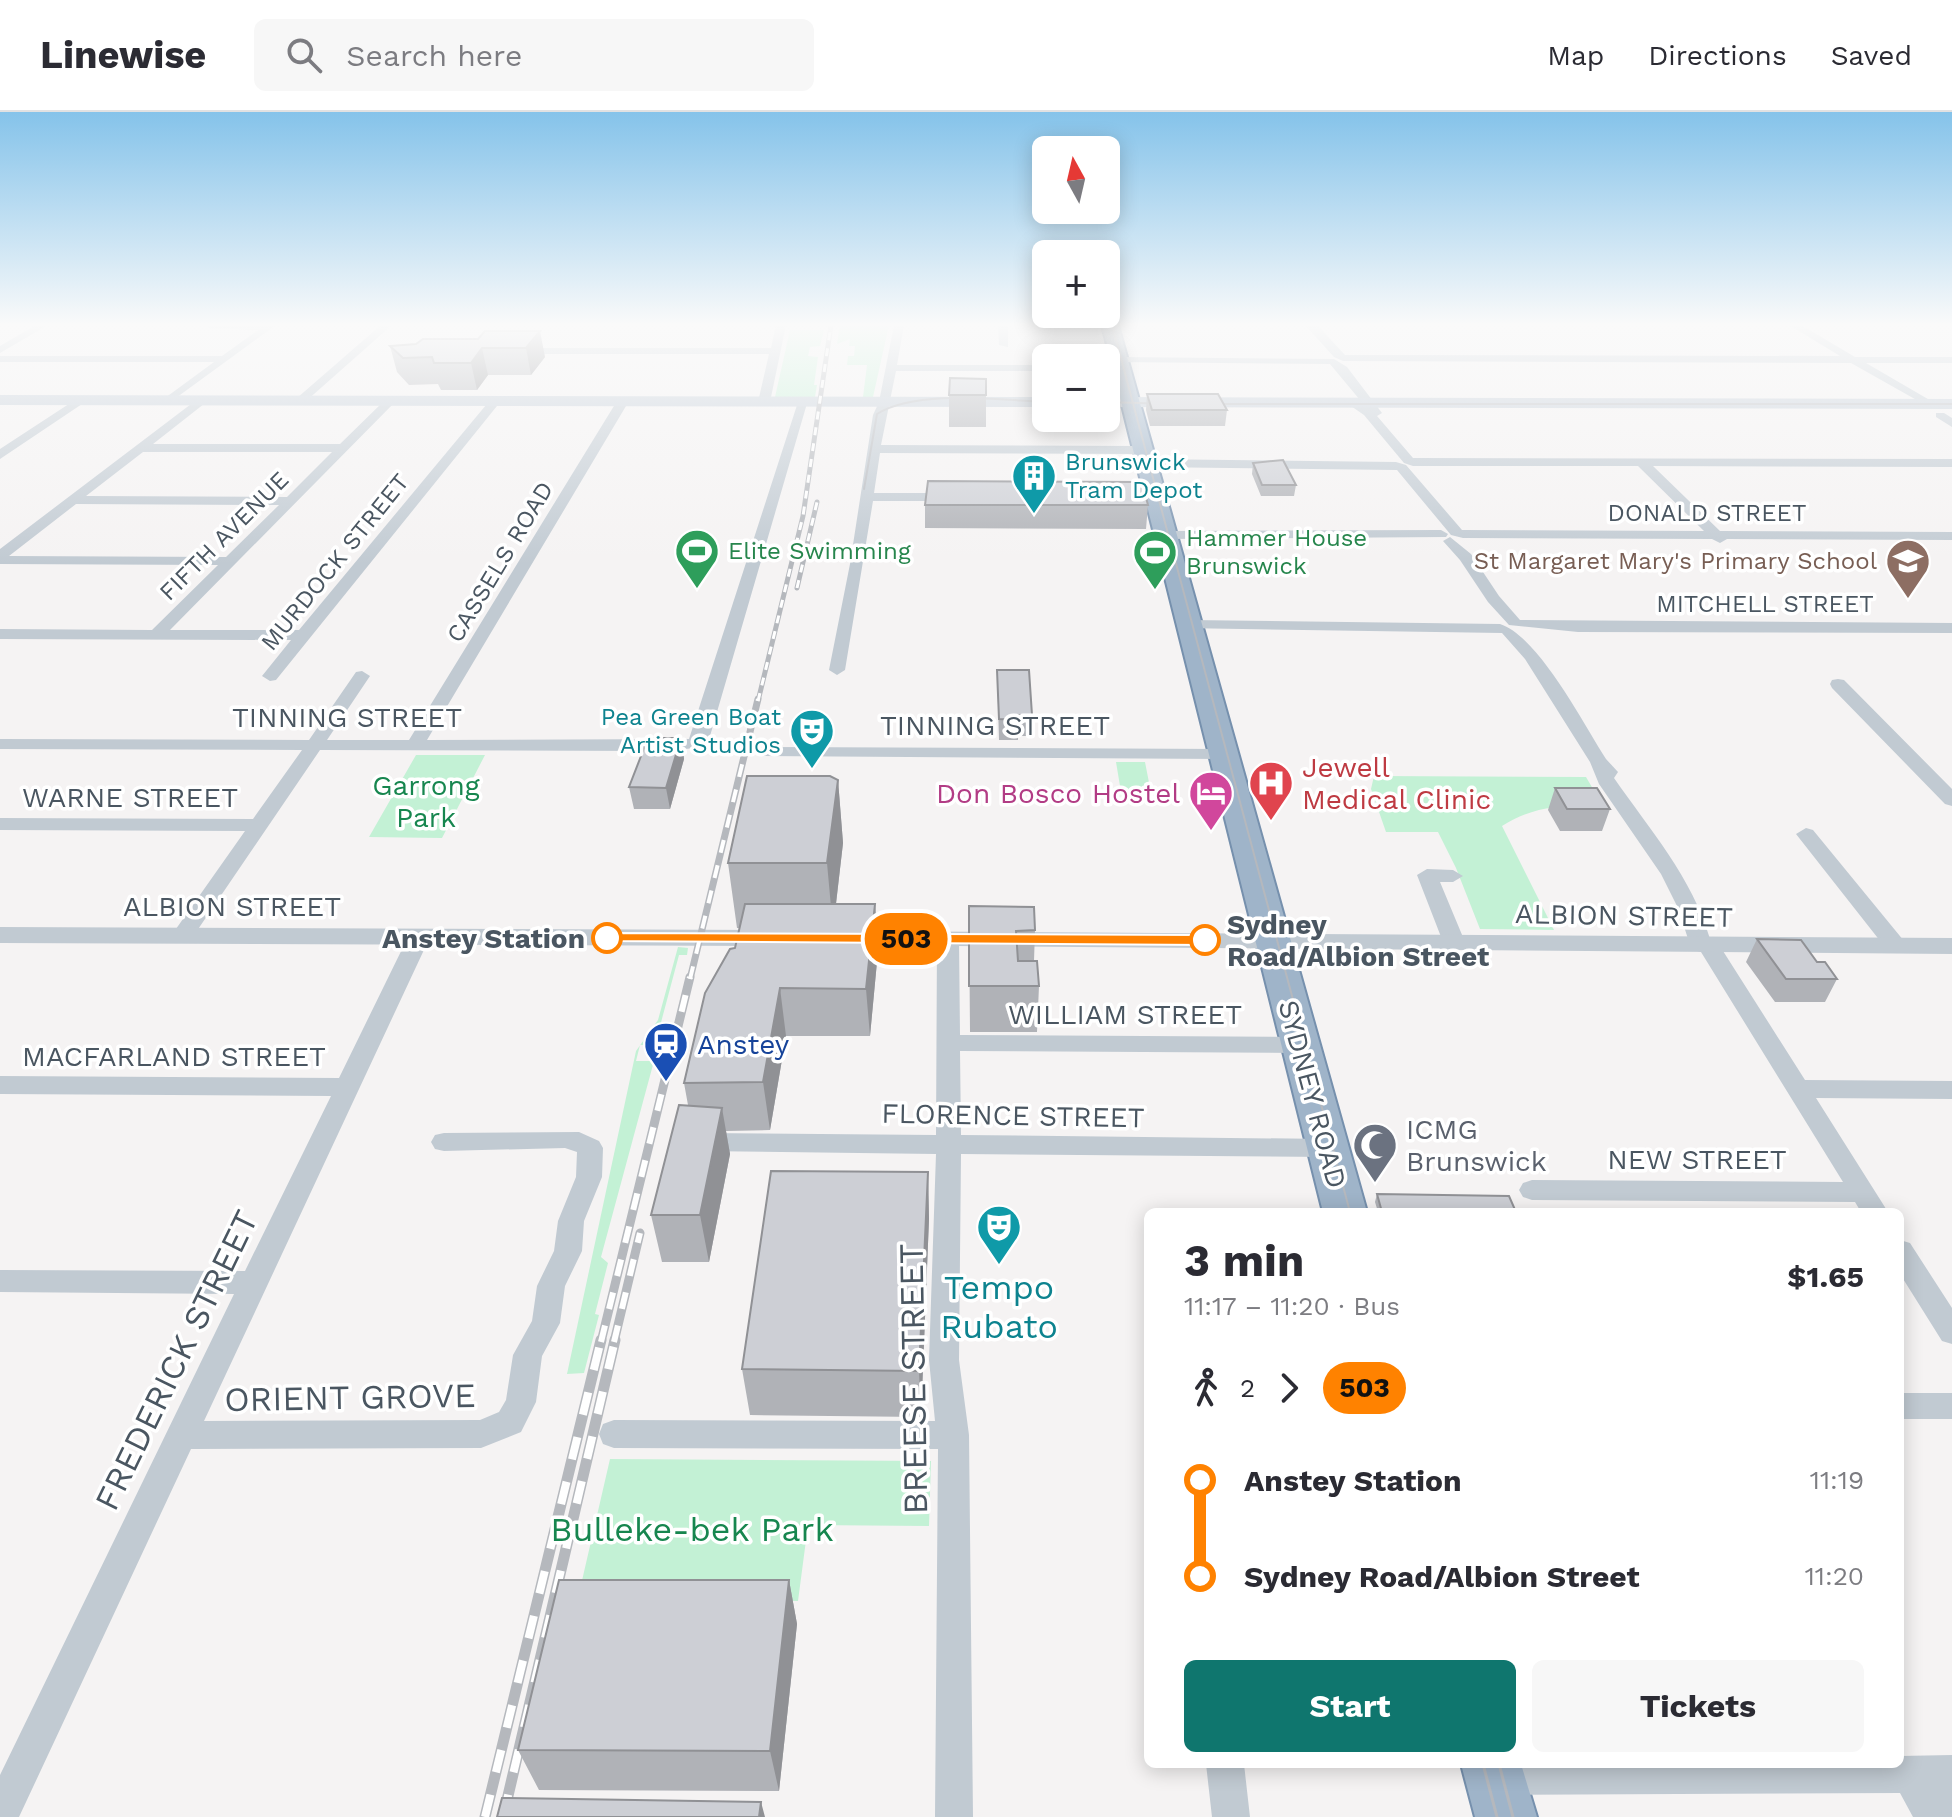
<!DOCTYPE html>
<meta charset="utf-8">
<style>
:root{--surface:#fff;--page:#f7f7f7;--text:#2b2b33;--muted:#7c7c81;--line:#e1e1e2;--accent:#0f766e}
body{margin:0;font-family:"Work Sans",sans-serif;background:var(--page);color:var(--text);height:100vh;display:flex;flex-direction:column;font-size:30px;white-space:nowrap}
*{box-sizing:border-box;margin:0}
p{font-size:26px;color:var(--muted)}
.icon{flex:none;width:44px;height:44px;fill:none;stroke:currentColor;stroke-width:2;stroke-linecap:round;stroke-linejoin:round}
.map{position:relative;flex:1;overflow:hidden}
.sheet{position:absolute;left:1144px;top:1096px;width:760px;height:560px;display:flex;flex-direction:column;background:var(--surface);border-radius:12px;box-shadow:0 4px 20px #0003}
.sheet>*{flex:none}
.badge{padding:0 16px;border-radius:26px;font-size:28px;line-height:52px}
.needle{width:52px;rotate:352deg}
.controls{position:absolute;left:1032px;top:24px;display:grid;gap:16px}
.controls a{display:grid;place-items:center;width:88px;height:88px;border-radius:12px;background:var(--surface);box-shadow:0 4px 20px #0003;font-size:40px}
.map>.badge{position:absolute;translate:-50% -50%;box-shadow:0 0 0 4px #fff}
.legs{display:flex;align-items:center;gap:12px;height:88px;padding:0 40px;font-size:26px}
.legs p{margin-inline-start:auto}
.headline{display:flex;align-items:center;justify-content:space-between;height:136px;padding:0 40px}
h1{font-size:44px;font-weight:700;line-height:60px}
.action{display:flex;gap:16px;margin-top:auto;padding:16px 40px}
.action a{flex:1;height:92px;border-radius:12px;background:var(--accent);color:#fff;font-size:32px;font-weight:700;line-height:92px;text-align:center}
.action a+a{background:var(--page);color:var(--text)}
ul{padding:0 40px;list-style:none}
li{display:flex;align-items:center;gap:28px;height:96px;font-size:30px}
li i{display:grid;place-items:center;width:12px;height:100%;margin:0 10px;background:currentColor}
li i::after{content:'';width:20px;height:20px;margin:-10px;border:6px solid;border-radius:50%;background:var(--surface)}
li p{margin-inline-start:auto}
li:first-child i{background:linear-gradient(#0000 50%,currentColor 0)}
li:last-child i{background:linear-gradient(currentColor 50%,#0000 0)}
header{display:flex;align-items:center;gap:48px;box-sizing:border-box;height:112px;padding:0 40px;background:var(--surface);border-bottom:2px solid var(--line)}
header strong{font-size:38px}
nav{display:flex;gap:44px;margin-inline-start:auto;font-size:28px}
.search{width:560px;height:72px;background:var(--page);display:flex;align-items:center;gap:20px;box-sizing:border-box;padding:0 28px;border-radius:12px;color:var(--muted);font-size:30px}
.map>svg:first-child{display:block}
.green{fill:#c3f1d5}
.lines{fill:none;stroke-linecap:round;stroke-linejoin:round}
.trunk-casing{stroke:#7690ad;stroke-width:4}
.minor{fill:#c1cad2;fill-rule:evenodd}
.tertiary{fill:#c1cad2;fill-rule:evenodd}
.secondary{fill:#c1cbd6;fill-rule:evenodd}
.trunk{fill:#9fb4c9;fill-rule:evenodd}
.tram-far1{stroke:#b5b8bd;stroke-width:2}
.tram{stroke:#b5b8bd;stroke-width:3}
.rail-far3-casing{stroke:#b5b8bd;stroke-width:5}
.rail-far2-casing{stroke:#b5b8bd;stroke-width:7}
.rail-far1-casing{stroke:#b5b8bd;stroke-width:9}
.rail-casing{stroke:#b5b8bd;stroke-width:11}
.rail-far3{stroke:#fff;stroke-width:3;stroke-dasharray:8;stroke-linecap:butt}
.rail-far2{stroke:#fff;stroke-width:4;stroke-dasharray:13;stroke-linecap:butt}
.rail-far1{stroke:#fff;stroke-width:6;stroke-dasharray:17;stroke-linecap:butt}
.rail{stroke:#fff;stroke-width:8;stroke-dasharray:23;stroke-linecap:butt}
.wall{fill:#b0b2b7}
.shaded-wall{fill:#909195}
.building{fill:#cdcfd5;stroke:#909195;stroke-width:2}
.line-1{fill:#ff8200;stroke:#fff;stroke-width:2}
.stop-1-dot{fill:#fff;stroke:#ff8200;stroke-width:4}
.labels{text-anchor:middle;stroke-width:7;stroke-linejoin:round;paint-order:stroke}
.far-culture-label{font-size:24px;fill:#0d838f;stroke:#fff;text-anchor:start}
.far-street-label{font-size:24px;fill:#4a5661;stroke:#fff}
.far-leisure-label{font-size:24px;fill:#27864d;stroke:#fff;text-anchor:start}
.far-education-label{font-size:24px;fill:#785e54;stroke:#fff;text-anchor:end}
.street-label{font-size:28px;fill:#4a5661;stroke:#fff}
.health-label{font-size:28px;fill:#be3a42;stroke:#fff;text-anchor:start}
.park-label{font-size:28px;fill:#17864f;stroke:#fff}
.hotel-label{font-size:28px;fill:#b23c85;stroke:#fff;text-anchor:end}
.stop-label{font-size:28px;font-weight:bold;fill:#4a5661;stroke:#fff;text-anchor:start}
.transit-label{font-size:28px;fill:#164399;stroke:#fff;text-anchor:start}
.worship-label{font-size:28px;fill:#5b616d;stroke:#fff;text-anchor:start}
.near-culture-label{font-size:34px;fill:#0d838f;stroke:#fff}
.near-street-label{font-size:34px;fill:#4a5661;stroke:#fff}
.near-park-label{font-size:34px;fill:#17864f;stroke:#fff}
</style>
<header>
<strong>Linewise</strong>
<div class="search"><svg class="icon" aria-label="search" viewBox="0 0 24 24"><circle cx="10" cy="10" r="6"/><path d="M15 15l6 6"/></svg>Search here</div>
<nav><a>Map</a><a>Directions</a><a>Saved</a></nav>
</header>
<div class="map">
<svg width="1952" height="1705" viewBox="0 0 1952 1705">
<rect width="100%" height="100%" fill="#f5f3f3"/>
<path class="green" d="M840,213H889L873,285H863L867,253H847L848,244H854L855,234H849L850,227L837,232Z
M790,218H824L820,234L810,235L808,244L818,245L814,273H817L815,285H775Z
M416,643H485L442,726L369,725Z
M1116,650H1145L1152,686H1122Z
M1374,664L1586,665L1603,694C1562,694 1538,692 1502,714L1554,818L1480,817L1456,756L1438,720H1386L1371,677Z
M678,835L688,836L687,843H679L655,933H640L636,949H654L601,1145L608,1151L595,1202L599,1203L584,1261L567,1262L636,939L658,908Z
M610,1347L931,1349L929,1414L808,1413L798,1489L635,1487L575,1499Z"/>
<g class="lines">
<g class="trunk-casing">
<path id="trunk" d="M1102,213H1118L1367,1100H1323Z
M1461,1652H1521L1537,1705H1475Z"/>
</g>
<path class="minor" d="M36,213H48L0,241V234Z
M204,213H276L169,291L165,290V286L214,250H0V244H222L258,218L209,216Z
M381,213H392L305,290H297V286Z
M776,213H786L770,290L764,293L758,290L769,242H514L509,239L514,236H771Z
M894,213H904L897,253H1046V259H896L881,333L1142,334L1148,338L1142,342L880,341L874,381H954L961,385L954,389H873L845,558L837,563L829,558L850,452L873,303L879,290Z
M998,213H1008V235L999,233Z
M1305,213H1317L1345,243L1840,244L1789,213H1801L1855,245H1952V251H1866L1933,290L1935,292L1929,295L1851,251L1343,249L1334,245Z
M1119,245L1334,247L1347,255L1382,301L1377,304L1413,346L1952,347V355L1653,354L1720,419L1952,420V428L1727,427L1720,431L1712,427L1463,426L1451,423L1397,358L1146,355L1140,351L1146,347L1396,350L1406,353L1462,418L1704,419L1638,354H1413L1404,351L1364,303L1348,292L1354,289L1365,294L1330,252L1115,250L1114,248Z
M78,286L88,288L0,347V337Z
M199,286L209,288L153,332H340L386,287L396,289L170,518H299L491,287L501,289L276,568L270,569L262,564L291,528L0,527V517L152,518L218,453L0,452V437ZM143,340H332L287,385L86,384ZM76,392L279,393L226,445L9,444Z
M623,286L629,289L427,628L689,627L798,290L808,288L710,624L700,636L648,639L320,638L190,829L182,831L171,824L245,719L0,718V706L253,707L302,638L0,637V627L309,628L356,560L362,559L370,564L327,628H409L617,289Z
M1936,301H1944L1952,306V315L1936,305Z
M1441,418L1448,422L1446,425L1165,427L1158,423L1165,419Z
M1450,425L1471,442L1499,484L1520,508L1952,511V521L1578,520L1509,513L1488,490L1460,448L1443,429Z
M1188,508L1500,512C1538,524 1583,611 1606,647L1618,660L1614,666C1650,718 1692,765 1710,827L1716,828L1805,968L1952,969V987L1816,986L1888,1100H1861L1855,1090L1532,1088L1523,1085L1519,1078L1523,1071L1532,1068L1843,1070L1701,840L1693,838L1690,833L1678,796L1661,762L1599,672L1590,650L1525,547L1502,521L1182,516L1180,513Z
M1838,567L1844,568L1952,677V694L1945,692L1832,576L1830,572L1832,568Z
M767,635L1223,637L1232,642L1223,647L761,644L758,640L761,636Z
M1806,716L1813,718L1904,829L1907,834L1904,839H1888L1796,722Z
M1427,757L1453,758L1463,764L1453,770H1440L1465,830L1462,835L1454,837L1443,830L1417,763Z
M419,818L430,825L204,1309L480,1308L499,1300L506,1288L513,1243L532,1209L537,1174L554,1139L558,1109L576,1065L577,1040L565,1036L444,1039L435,1037L431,1030L435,1023L444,1021L579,1020L599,1029L603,1036L602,1065L584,1109L582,1139L565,1174L560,1211L542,1244L536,1290L521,1320L481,1336L191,1337L19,1705H0V1663L234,1182L0,1180V1158L245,1159L331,984L0,982V964L339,966L408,825Z
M948,821L959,828L960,923L1299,925L1307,927L1311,933L1307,939L1299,941L960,939L961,1023L1328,1027L1337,1029L1341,1036L1337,1043L1328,1045L961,1042L959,1248L969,1323L973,1705H935L938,1337L614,1336L603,1332L599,1322L603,1312L614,1308L935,1309L929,1248L936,1042L700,1039L691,1037L687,1030L691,1023L700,1021L936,1023L937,828Z
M1900,1128L1910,1131L1952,1196V1232L1942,1229L1900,1162Z
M1900,1281H1952V1307H1900Z
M1952,1643V1705H1913L1900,1681L1497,1683L1484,1677L1478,1664L1483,1652H1900V1644Z
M1206,1652H1244L1250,1705H1212Z"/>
<path class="tertiary" d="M0,815L773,818L782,820L786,826L782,832L773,834L0,831Z
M844,819L1952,826V842L835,833L831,827L835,821Z"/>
<path class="secondary" d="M0,283L1046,285V295L0,293Z
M1106,285L1952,287V297L1106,295Z"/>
<use href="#trunk" class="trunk"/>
<path class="tram-far1" d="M1112,213L1350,1100
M1106,290L1170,292
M1202,292H1952
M864,377L877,302C916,277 1000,288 1046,290"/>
<path class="tram" d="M1483,1652L1497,1705
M1499,1652L1513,1705"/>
<g class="rail-far3-casing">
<path id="rail-far3" d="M797,476L817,390
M758,589L803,404L831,213"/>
</g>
<g class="rail-far2-casing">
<path id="rail-far2" d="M690,867L758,587"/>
</g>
<g class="rail-far1-casing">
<path id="rail-far1" d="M601,1230L690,865
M614,1230L640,1121"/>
</g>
<g class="rail-casing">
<path id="rail" d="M485,1705L601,1228
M503,1705L615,1228"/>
</g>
<use href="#rail-far3" class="rail-far3"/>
<use href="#rail-far2" class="rail-far2"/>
<use href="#rail-far1" class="rail-far1"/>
<use href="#rail" class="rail"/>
</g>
<path class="wall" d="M485,219L545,245L531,263H488L477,278H441L438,272L409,273L397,260L390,234L478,227Z
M986,267V315H949V283Z
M1147,282L1227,298L1225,314H1150L1146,298Z
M1253,351L1296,373L1294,384H1261L1252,362Z
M925,393H1148L1146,417L925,416Z
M997,558L1032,603L1031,624H1018V628H999Z
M681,626L684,647L670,697H634L629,675Z
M838,668L843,731L836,792H875L878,839L870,924H786L770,1018L726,1019L730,1042L709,1150H662L651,1103L688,993L684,971L735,836L740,816H737L728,751Z
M1555,676L1610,697L1602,719H1560L1548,698Z
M969,794L1035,818L1034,849L1039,874L1037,920H970Z
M1757,827L1817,850L1837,867L1825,890H1775L1746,850Z
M928,1060L929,1107L921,1305L750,1303L742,1257Z
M1377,1082L1516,1100H1378L1375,1090Z
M789,1468L797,1512L779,1679L539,1678L518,1638Z"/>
<path class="shaded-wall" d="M540,219L545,245L531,263L526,236Z
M482,236L488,263L477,278L471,251Z
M681,626L684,647L670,697L666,676Z
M838,668L843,731L833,817L827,751Z
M875,792L878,839L870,924L866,877Z
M780,876L786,924L770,1018L763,970Z
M722,996L730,1042L709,1150L700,1103Z
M928,1060L929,1107L921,1305L919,1259Z
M789,1468L797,1512L779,1679L770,1639Z
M761,1690L765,1705H759Z"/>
<path class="building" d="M485,219H540L526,236H482L471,251H434L432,245L403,246L390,234L416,232L423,227H478Z
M950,266L986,267V283H949Z
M1147,282H1218L1227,298H1152Z
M1283,348L1296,373H1262L1253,351Z
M928,369L1142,370L1148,393H925Z
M997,558H1029L1032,603H1018L1019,608L999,607Z
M648,626H681L666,676L629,675Z
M747,664H830L838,668L827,751H728Z
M1555,676H1597L1610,697H1567Z
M745,792H875L866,877L780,876L763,970L684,971L705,881L730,837L735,836Z
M969,794L1034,795L1035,818L1016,819L1018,849H1037L1039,874H969Z
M1757,827L1801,828L1817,850H1825L1837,867H1786Z
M679,993L722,996L700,1103H651Z
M771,1059L928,1060L919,1259L742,1257Z
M1377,1082L1509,1084L1516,1100H1382Z
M559,1468H789L770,1639L518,1638Z
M502,1686L761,1690L759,1705H497Z"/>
<linearGradient id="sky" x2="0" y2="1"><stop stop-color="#85c3ea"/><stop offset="0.47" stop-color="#fafafa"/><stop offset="1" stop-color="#fafafa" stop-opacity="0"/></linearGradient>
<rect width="1952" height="452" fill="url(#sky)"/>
<path class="line-1" d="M607,821L1205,823L1212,828L1205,833L602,829V822Z"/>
<defs>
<g id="building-pin" transform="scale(2.3)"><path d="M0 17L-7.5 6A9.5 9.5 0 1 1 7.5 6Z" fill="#0f9aa8" stroke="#fff"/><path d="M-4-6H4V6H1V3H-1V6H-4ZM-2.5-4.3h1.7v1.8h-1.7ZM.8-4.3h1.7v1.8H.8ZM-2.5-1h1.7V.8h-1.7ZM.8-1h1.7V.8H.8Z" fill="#fff"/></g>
<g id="stadium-pin" transform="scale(2.3)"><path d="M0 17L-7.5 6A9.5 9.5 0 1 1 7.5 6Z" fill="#2e9e5b" stroke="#fff"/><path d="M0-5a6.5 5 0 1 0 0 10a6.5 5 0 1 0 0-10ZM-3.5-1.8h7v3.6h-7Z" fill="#fff"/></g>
<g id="school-pin" transform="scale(2.3)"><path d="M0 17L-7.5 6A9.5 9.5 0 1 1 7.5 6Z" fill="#8d6e63" stroke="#fff"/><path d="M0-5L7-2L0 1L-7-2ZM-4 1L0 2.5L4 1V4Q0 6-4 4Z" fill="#fff"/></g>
<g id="theatre-pin" transform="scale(2.3)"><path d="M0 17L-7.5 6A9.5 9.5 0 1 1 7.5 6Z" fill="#0f9aa8" stroke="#fff"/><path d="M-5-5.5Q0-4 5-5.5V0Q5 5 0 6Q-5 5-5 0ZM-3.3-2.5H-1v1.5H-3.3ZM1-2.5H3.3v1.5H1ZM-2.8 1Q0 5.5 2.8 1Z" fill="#fff"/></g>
<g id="hospital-pin" transform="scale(2.3)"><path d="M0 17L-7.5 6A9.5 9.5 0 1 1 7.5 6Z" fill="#e0444e" stroke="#fff"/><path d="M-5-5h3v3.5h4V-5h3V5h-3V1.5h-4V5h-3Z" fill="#fff"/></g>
<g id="hotel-pin" transform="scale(2.3)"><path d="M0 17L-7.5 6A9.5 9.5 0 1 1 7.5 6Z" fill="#d1479c" stroke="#fff"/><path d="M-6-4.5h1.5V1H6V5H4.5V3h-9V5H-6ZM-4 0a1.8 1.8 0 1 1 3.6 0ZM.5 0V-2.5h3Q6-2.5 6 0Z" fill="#fff"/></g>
<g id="station-pin" transform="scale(2.3)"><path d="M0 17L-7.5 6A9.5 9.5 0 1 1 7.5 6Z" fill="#1a4fb4" stroke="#fff"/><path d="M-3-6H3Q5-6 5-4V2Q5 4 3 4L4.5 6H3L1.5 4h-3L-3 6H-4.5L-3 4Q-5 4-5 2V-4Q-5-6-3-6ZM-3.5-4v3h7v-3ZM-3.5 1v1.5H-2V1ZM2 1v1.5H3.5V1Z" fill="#fff"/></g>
<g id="mosque-pin" transform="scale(2.3)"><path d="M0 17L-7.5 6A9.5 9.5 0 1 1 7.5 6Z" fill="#6b7280" stroke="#fff"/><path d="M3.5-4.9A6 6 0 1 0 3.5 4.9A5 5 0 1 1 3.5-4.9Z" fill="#fff"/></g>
</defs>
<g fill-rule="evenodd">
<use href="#building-pin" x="1034" y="364"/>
<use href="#stadium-pin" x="697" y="439"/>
<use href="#stadium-pin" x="1155" y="440"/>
<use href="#school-pin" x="1908" y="449"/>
<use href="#theatre-pin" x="812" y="619"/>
<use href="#hospital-pin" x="1271" y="671"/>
<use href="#hotel-pin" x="1211" y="681"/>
<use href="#station-pin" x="666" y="932"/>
<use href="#mosque-pin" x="1375" y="1033"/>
<use href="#theatre-pin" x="999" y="1115"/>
</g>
<g class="stop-1-dot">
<circle cx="607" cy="826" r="14"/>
<circle cx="1205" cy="828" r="14"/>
</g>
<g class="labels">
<g class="far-culture-label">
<text x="1065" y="358">Brunswick<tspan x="1065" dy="28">Tram Depot</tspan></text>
<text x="781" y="613" text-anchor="end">Pea Green Boat<tspan x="781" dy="28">Artist Studios</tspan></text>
</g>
<g class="far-street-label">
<text x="1707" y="409">DONALD STREET</text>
<text transform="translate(224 424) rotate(-45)" y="8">FIFTH AVENUE</text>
<text transform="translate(335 450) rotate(-51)" y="8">MURDOCK STREET</text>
<text transform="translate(500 450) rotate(-59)" y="8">CASSELS ROAD</text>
<text x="1765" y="500">MITCHELL STREET</text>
</g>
<g class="far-leisure-label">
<text x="1186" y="434">Hammer House<tspan x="1186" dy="28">Brunswick</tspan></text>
<text x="728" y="447">Elite Swimming</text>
</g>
<g class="far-education-label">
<text x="1877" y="457">St Margaret Mary's Primary School</text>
</g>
<g class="street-label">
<text x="347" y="615">TINNING STREET</text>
<text x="995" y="623">TINNING STREET</text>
<text x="130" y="695">WARNE STREET</text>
<text x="232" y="804">ALBION STREET</text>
<text transform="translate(1624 803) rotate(1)" y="10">ALBION STREET</text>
<text x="1125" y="912">WILLIAM STREET</text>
<text x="174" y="954">MACFARLAND STREET</text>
<text transform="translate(1313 982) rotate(75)" y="10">SYDNEY ROAD</text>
<text transform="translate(1013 1003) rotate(1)" y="10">FLORENCE STREET</text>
<text x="1697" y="1057">NEW STREET</text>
</g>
<g class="health-label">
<text x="1302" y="665">Jewell<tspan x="1302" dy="32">Medical Clinic</tspan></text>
</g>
<g class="park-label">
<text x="426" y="683">Garrong<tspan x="426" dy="32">Park</tspan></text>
</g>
<g class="hotel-label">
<text x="1180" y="691">Don Bosco Hostel</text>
</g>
<g class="stop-label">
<text x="1227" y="822">Sydney<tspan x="1227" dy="32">Road/Albion Street</tspan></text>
<text x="585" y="836" text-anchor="end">Anstey Station</text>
</g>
<g class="transit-label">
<text x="697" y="942">Anstey</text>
</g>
<g class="worship-label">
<text x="1406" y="1027">ICMG<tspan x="1406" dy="32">Brunswick</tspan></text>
</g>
<g class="near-culture-label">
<text x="999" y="1187">Tempo<tspan x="999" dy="39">Rubato</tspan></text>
</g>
<g class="near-street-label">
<text transform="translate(176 1248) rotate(-64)" y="12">FREDERICK STREET</text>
<text transform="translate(913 1267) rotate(-91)" y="12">BREESE STREET</text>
<text transform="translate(350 1285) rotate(-1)" y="12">ORIENT GROVE</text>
</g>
<g class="near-park-label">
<text x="692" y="1429">Bulleke-bek Park</text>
</g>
</g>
</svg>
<div class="controls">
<a><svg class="needle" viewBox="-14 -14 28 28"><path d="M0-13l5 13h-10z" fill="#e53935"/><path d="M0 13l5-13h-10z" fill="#7c7c81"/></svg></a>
<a>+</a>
<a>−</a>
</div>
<b class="badge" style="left:906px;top:827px;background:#ff8200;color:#111">503</b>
<section class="sheet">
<div class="headline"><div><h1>3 min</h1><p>11:17 – 11:20 · Bus</p></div><b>$1.65</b></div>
<div class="legs"><svg class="icon" aria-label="walk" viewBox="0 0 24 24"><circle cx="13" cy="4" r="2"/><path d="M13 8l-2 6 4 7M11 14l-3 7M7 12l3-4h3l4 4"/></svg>2<svg class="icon" aria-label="forward" viewBox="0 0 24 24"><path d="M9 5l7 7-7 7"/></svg><b class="badge" style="background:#ff8200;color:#111">503</b></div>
<ul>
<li><i style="color:#ff8200"></i><b>Anstey Station</b><p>11:19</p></li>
<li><i style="color:#ff8200"></i><b>Sydney Road/Albion Street</b><p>11:20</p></li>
</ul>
<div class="action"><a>Start</a><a>Tickets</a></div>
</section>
</div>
